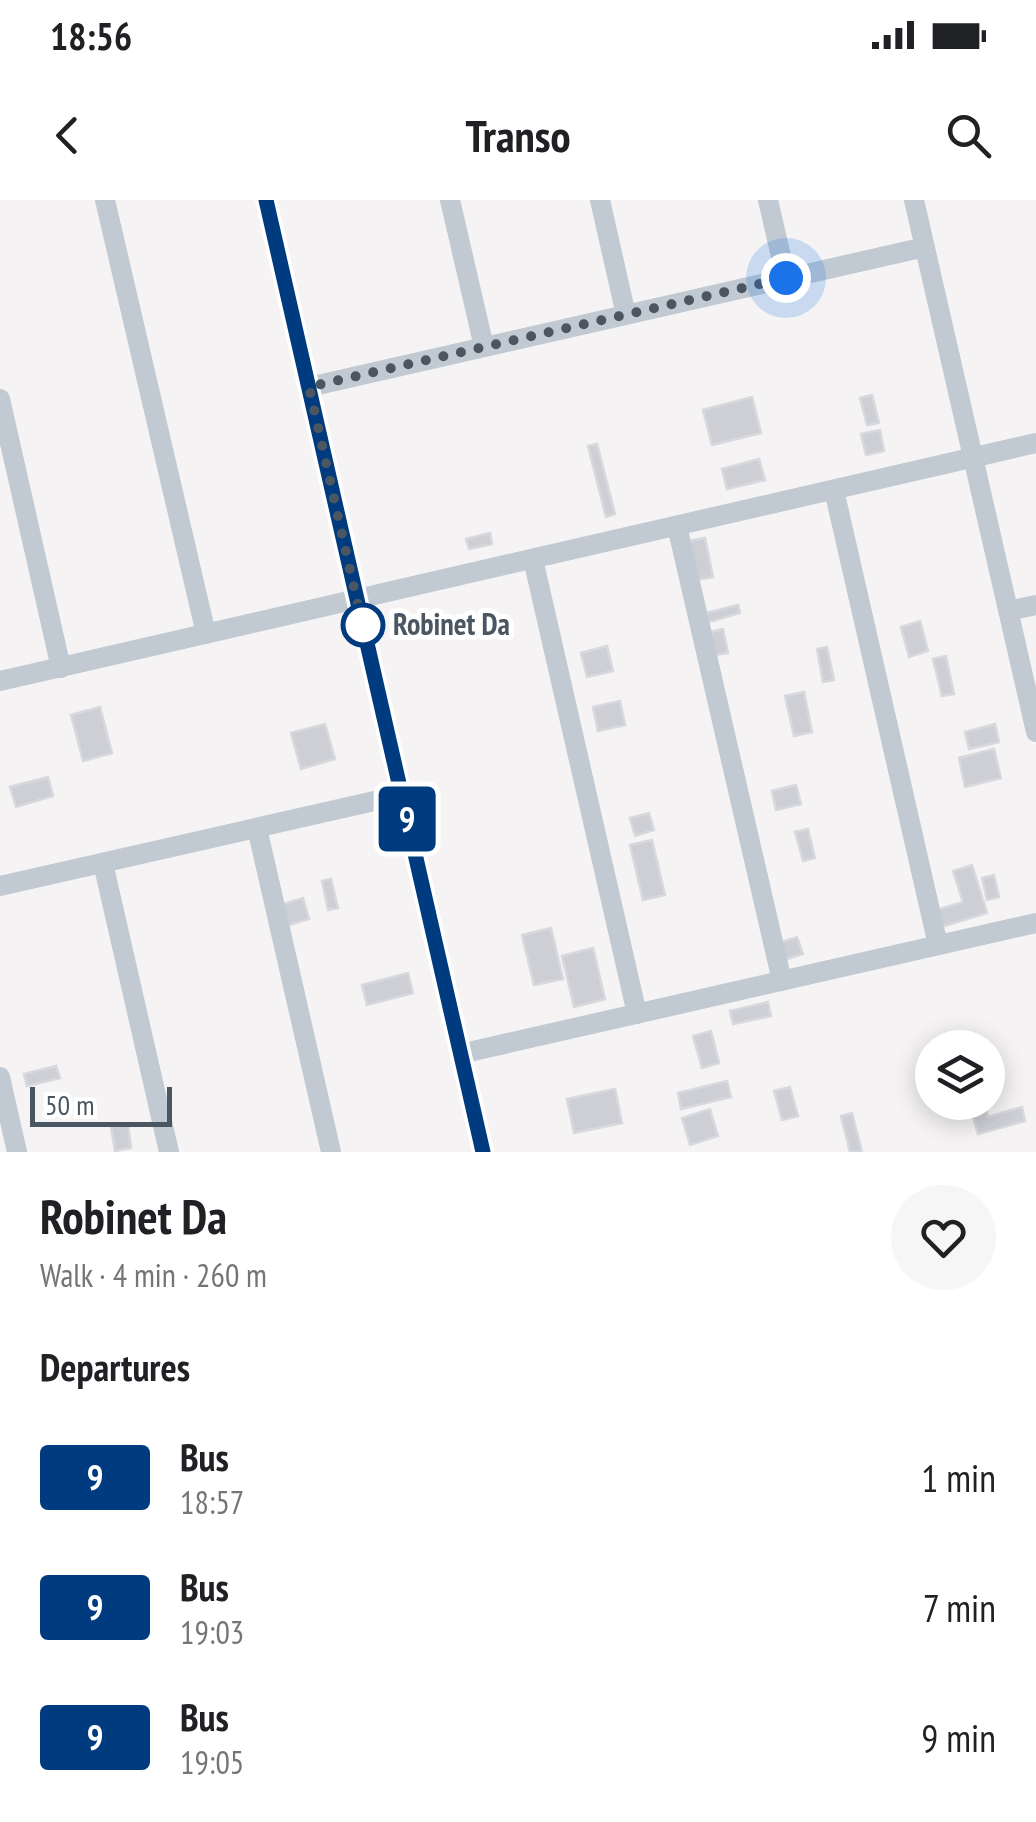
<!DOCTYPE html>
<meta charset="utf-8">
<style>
:root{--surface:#fff;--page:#f6f6f6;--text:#202124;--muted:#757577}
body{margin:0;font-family:"PT Sans Narrow",sans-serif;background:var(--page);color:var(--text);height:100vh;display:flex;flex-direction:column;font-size:38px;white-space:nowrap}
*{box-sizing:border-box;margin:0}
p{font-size:32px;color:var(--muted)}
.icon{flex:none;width:55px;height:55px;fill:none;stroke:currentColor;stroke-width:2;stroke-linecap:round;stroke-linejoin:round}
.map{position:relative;height:952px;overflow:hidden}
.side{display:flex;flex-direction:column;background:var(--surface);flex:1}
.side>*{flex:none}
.badge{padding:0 20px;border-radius:8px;font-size:35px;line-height:65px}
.controls{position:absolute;left:915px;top:830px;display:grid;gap:20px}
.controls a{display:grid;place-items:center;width:90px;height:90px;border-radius:50%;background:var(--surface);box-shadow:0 5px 25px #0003;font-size:50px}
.scale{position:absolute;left:30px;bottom:25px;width:142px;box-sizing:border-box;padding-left:10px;border:5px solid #4a5661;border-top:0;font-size:28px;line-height:35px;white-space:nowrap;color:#4a5661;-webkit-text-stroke:8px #fff;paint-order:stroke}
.you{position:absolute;width:50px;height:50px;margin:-25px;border:8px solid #fff;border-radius:50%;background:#1a73e8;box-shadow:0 0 0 15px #1a73e833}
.map>.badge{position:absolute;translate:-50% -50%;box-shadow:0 0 0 5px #fff}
h2{padding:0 40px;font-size:38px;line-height:90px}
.round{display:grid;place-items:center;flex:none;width:105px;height:105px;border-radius:52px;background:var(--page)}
.head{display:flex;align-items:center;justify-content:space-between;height:170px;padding:0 40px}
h1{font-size:48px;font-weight:600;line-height:75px}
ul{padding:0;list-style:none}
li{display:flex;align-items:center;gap:30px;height:130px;padding:0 40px}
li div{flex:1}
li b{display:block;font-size:38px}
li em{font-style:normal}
li .badge{min-width:110px;font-weight:700;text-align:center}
.status{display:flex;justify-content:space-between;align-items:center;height:70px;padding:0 50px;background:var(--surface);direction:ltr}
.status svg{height:28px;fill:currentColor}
header{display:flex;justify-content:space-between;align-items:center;height:130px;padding:0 40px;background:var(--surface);font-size:45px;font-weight:600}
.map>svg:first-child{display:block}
.building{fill:#cdcfd5;stroke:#d7d9de;stroke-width:2.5}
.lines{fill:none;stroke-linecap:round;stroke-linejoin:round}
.minor{stroke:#c1cad2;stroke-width:20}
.line-casing{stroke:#fff;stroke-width:22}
.line{stroke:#003b80;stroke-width:15}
.walk{stroke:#4a5661;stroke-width:10;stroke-dasharray:0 18}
.stop-dot{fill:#fff;stroke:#003b80;stroke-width:5}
.labels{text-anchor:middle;stroke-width:10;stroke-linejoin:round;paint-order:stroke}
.stop-label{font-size:30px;font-weight:bold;fill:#4a5661;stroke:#fff;text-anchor:start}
</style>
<div class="status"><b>18:56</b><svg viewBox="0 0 49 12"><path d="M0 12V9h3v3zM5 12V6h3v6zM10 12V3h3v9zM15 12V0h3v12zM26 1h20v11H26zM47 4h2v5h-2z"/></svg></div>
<header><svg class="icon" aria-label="back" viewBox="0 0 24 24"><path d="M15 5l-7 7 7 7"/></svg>Transo<svg class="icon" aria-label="search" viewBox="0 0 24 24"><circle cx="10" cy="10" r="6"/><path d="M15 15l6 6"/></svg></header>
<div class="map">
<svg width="1036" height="952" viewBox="0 0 1036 952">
<rect width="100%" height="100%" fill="#f5f3f3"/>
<path class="building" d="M872,195L879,223L867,225L860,198Z
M752,197L761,233L712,245L703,210Z
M880,230L884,251L866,255L861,234Z
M597,244L615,314L606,317L588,246Z
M759,259L765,280L727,289L722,269Z
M490,333L492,344L469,349L466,339Z
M705,338L713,377L697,380L688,341Z
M738,405L740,413L709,422L706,413Z
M920,421L928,451L909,457L901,427Z
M723,429L728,453L715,455L711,432Z
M607,446L613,471L587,477L581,453Z
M827,447L834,480L823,482L817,449Z
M946,456L954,494L942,496L933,459Z
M804,492L812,532L794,536L785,496Z
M620,501L625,525L598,531L593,507Z
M100,507L112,553L83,561L71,515Z
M325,524L335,559L301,569L291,533Z
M995,524L999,542L969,549L965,532Z
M994,549L1001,578L965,587L959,558Z
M48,577L53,596L16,607L10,587Z
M796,585L801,604L776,610L772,591Z
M649,613L654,630L635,636L630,618Z
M808,629L815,658L803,661L795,632Z
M652,640L665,695L643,700L630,645Z
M972,665L987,713L938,728L933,711L963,702L953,671Z
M994,675L999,697L987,700L982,678Z
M331,679L338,708L328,710L322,681Z
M303,698L309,719L286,726L280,705Z
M551,728L563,779L534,785L522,735Z
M797,737L803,754L784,760L779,743Z
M593,748L605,799L574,807L562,756Z
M408,773L413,793L367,805L362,785Z
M768,802L771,816L733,824L730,811Z
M711,831L719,863L702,868L693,836Z
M56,866L60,878L27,886L24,874Z
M727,881L731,897L681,909L678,893Z
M790,887L798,916L782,920L774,891Z
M615,889L622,923L574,933L567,899Z
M984,902L988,917L1022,907L1025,921L978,934L970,906Z
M710,909L718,936L690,945L682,918Z
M852,913L862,952H850L841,916Z
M128,924L131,948L115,951L111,927Z"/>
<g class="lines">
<path class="minor" d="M105,0L206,434
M266,0L483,952
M450,0L484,147
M600,0L626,115
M768,0L786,78
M914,0L1036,532
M309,187L925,47
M0,199L61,468
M834,290L938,745
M677,326L782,781
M533,359L637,814
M1008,411L1036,405
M0,481L1036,243
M257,628L331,952
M103,663L169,952
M0,686L401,595
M460,854L1036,723
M0,877L17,952"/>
</g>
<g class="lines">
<g class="line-casing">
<path id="line" d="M266,0L483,952"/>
</g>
<use href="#line" class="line"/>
<path class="walk" d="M363,425L364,432L309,187L786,78"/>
</g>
<circle class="stop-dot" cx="363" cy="425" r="20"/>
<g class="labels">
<g class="stop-label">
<text x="393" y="435">Robinet Da</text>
</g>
</g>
</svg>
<div class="controls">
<a><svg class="icon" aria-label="layers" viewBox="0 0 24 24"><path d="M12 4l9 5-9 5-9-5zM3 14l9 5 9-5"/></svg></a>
</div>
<div class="scale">50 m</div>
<div class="you" style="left:786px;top:78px"></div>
<b class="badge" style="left:407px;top:619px;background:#003b80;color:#fff">9</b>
</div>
<section class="side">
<div class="head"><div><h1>Robinet Da</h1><p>Walk · 4 min · 260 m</p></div><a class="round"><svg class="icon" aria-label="heart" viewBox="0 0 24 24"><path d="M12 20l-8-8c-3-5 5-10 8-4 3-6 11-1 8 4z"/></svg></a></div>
<h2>Departures</h2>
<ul>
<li><span class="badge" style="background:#003b80;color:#fff">9</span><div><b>Bus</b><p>18:57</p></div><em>1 min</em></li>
<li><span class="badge" style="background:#003b80;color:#fff">9</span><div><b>Bus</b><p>19:03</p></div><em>7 min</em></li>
<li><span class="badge" style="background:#003b80;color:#fff">9</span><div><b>Bus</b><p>19:05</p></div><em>9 min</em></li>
</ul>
</section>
